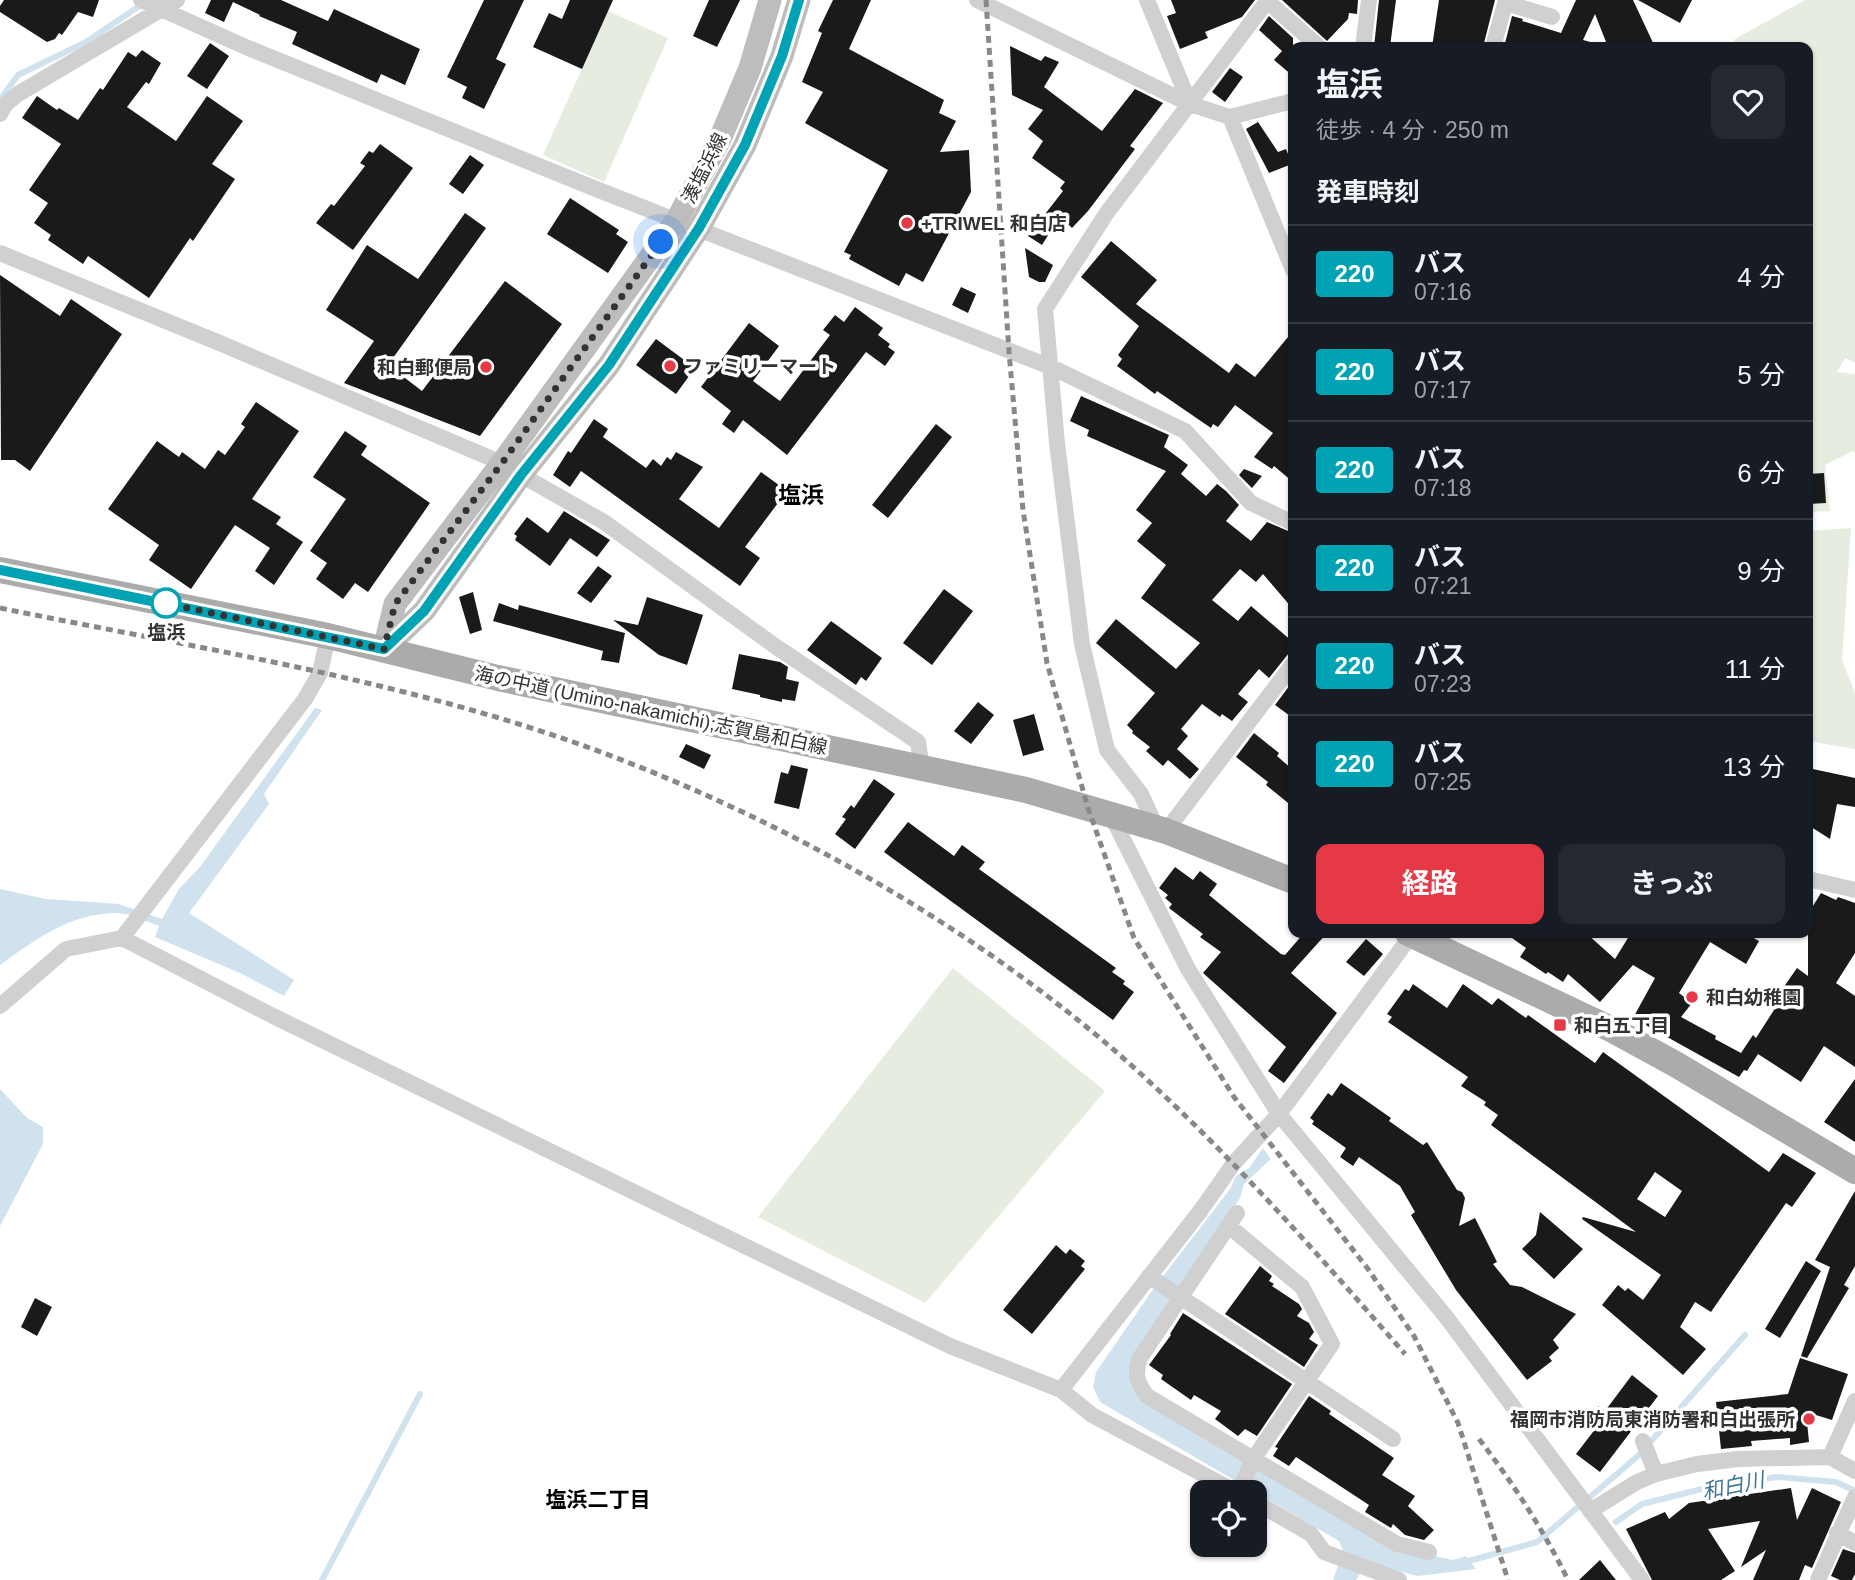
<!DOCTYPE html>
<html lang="ja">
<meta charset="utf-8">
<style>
:root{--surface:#171b24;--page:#242831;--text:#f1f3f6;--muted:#9ea1a6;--line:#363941;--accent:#e63946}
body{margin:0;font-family:Arial,"Noto Sans JP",sans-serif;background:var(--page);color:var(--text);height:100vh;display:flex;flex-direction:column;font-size:26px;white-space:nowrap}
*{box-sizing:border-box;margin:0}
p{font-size:23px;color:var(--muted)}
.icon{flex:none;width:38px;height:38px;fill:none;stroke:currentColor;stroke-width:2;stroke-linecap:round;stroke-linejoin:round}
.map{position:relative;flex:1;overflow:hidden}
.sheet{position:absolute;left:1288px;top:42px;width:525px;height:896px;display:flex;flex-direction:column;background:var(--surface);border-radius:14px;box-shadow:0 2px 5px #0004}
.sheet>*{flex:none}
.badge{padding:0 14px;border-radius:5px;font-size:24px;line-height:46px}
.fabs{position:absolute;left:1190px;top:1480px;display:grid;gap:14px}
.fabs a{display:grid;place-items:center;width:77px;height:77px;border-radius:14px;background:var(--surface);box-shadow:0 2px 5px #0004;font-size:35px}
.you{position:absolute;width:35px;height:35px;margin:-18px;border:5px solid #fff;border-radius:50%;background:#1a73e8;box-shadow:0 0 0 10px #1a73e833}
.map>.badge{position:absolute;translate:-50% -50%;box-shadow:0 0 0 4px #fff}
h2{padding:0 28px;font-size:26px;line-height:63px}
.round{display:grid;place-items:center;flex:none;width:74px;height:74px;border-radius:14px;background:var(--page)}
.summary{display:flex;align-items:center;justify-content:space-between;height:119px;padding:0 28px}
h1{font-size:33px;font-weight:700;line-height:52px}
.primary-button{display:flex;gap:14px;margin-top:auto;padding:14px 28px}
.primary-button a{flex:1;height:80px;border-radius:14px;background:var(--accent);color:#fff;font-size:28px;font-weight:700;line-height:80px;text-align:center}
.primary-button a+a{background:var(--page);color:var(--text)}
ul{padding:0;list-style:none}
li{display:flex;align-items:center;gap:21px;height:98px;padding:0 28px;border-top:2px solid var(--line)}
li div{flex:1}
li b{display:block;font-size:26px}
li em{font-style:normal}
li .badge{min-width:77px;font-weight:700;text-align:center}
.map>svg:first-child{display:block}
.green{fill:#e6ecdf}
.water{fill:#cfe2ee}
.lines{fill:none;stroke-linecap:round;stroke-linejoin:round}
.stream{stroke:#cfe2ee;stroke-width:6}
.building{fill:#1a1a1a;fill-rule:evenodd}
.street{stroke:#d0d0d0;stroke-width:16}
.secondary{stroke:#bdbdbd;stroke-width:23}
.primary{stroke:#ababab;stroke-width:26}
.rail{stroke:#888;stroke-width:5;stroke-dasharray:7 5;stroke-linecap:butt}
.line-casing{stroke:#fff;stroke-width:16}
.line{stroke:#00a3b4;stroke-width:10}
.walk{stroke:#333;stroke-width:7;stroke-dasharray:0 12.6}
.poi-dot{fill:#e63946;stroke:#fff;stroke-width:2.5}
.stop-dot{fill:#fff;stroke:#00a3b4;stroke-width:3.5}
.labels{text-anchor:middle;stroke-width:7;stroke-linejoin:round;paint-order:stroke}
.street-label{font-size:19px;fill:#333;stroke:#fff}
.poi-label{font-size:19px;font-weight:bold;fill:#333;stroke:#fff;text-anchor:start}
.stop-label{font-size:19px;font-weight:bold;fill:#333;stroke:#fff}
.water-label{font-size:21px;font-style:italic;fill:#3f7597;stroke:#fff}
.neighbourhood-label{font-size:21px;font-weight:bold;fill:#000;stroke:#fff}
.quarter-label{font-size:23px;font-weight:bold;fill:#000;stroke:#fff}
</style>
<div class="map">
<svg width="1855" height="1580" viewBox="0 0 1855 1580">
<rect width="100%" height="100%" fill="#fff"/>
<path class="green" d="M1805,0H1855V363L1845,358L1837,372L1855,374V453L1853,451L1825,465L1830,511L1808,512V47H1732L1735,39Z
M608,11L668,38L604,182L543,155Z
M1851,528L1842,660L1855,693V749L1808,741V531Z
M953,968L1105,1091L925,1303L758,1217Z"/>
<path class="water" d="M315,708L322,710L264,794L269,804L189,913L294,980L284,996L240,973L155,937L159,926C147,922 130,913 117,913C71,913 36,939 0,965V889L46,899L119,904L162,919L179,889L200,867Z
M0,1089L27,1118L43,1127V1144L0,1226Z
M1263,1148L1271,1159L1244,1184L1240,1198L1180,1289L1134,1386L1401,1549L1453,1560L1466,1556L1476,1569L1418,1576L1367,1563L1356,1580H1333L1343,1551L1339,1541L1100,1402L1093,1387L1096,1372L1154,1288L1230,1189L1236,1176L1249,1168Z"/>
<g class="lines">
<path class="stream" d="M0,100L18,75L86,42L144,3
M1616,1522L1642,1504L1710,1487L1777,1477L1836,1482L1855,1491
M1465,1562L1537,1542L1638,1456L1745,1335
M322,1580L420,1394"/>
</g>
<path class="building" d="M4,0H99L93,17L78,12L62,35L59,33L55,39L47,42L0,12V6Z
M211,0H281L328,21L334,9L420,49L405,85L381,74L377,83L292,44L297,32L259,16L260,15L233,2L224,22L205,13Z
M484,0H524L496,59L506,64L484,109L462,98L467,87L447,77Z
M570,0H613L582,69L533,47L549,13L562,19Z
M709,0H740L717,47L693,36Z
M833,0H871L849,49L944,100L939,113L956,121L940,152L969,150L971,192L923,282L906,273L899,286L849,259L851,255L844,252L888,170L805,123L823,92L802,82L822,33L818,31Z
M1171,0H1255L1242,17L1205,32L1208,38L1180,49L1167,16L1176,13Z
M1282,0H1358L1357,14L1349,13L1348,19L1327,41Z
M1379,0H1396L1390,47H1374Z
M1439,0H1495L1483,47H1432Z
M1576,0H1633L1655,47H1608L1595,14L1583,40L1594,43V47H1504L1512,16L1523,19L1522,21L1561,33Z
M1638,0H1692L1680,23Z
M1269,16L1293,38V76L1274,60L1282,51L1259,30Z
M210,43L229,56L207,89L187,76Z
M1010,46L1041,61L1045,56L1059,62L1044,87L1102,131L1135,89L1163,103L1130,146L1135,149L1088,211L1072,228L1068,224L1065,227L1057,221L1042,245L1028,236L1063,191L1060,188L1065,182L1032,158L1043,141L1028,129L1043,110L1012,95Z
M142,50L161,63L149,84L146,82L127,107L176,141L207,96L243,121L212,164L235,179L193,241L190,238L149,298L88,256L83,264L48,240L51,235L34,223L48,203L29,190L61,144L22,118L37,96L57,110L59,108L78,120L100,88L103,90L128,52L136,57Z
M1230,68L1243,77L1225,102L1212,92Z
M1258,122L1278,152L1286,149L1292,164L1269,173L1246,129Z
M380,144L413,168L353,250L316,223L331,204L334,206L365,166L360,163L369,151L373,153Z
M470,155L484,165L463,194L449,184Z
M570,198L619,230L616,234L628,242L608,273L547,234Z
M465,213L486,228L388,365L422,391L505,281L562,324L480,436L344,383L374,341L326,310L367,245L418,279Z
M1111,241L1157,280L1136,304L1229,373L1236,363L1255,377L1293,331V482L1274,466L1272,469L1254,457L1273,433L1235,405L1218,427L1213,424L1211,428L1157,391L1155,394L1117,366L1122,359L1118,355L1139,326L1081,277Z
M1025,248L1053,265L1045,282H1039L1029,277Z
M0,275L60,316L71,299L122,334L30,471L15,460H1Z
M961,287L976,294L968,313L952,305Z
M855,307L883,328L878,335L890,344L888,347L895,352L885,366L866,352L787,455L743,420L734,433L722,424L731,411L701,387L749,323L779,346L753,381L780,401L830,335L823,330L835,315L844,322Z
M656,339L695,368L676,394L636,365Z
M1081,396L1169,435L1164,447L1188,465L1181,474L1206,496L1217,484L1226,491L1239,505L1226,521L1251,541L1267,522L1293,533V609L1263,574L1256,582L1240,569L1212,600L1238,621L1251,606L1293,642V648L1269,678L1259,669L1238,694L1248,702L1232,721L1222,714L1220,717L1202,704L1181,729L1188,736L1177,749L1199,769L1190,779L1168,760L1163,766L1146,751L1150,747L1132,733L1133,731L1127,725L1155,693L1096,643L1116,619L1176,669L1200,643L1141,598L1166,565L1137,541L1152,523L1136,510L1166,471L1087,436L1089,430L1070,421Z
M256,402L299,431L252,499L281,517L276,524L303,542L274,585L255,571L270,548L235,525L191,589L149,560L159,545L108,509L157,441L179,457L182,452L205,469L218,450L225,455L245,427L241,424Z
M594,419L608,429L603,437L646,468L653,459L661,466L667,457L671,460L676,452L703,467L679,499L719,528L761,472L787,491L745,547L760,558L740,586L581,471L570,487L553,475L568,451L571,453Z
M936,424L952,437L888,518L872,505Z
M345,431L367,446L361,455L430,503L368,592L355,583L343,599L316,579L327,563L310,551L346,499L313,477Z
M1244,469L1262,476L1252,488L1239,475Z
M1824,473L1826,503L1808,504V474Z
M564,511L610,540L597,557L570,538L550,566L515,540L517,536L514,534L527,517L548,533Z
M598,566L612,576L591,603L577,593Z
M944,589L973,611L932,665L903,643Z
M473,592L482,630L470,634L459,597Z
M647,597L703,615L687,665L659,655L613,620L638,625Z
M499,603L518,610L519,605L625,633L619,663L601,660L603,651L493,621Z
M831,621L882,658L866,681L861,677L856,685L807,650Z
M739,654L780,662L788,667L786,679L799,682L795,701L782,699V702L760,697V695L732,689Z
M1293,681V718L1275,705Z
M978,702L994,715L971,744L954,731Z
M1034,714L1044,750L1023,756L1013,720Z
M1254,733L1279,753L1277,756L1293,770V807L1266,785L1268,782L1236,757Z
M686,744L711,755L704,769L679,757Z
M791,765L808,769L799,809L774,803L781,772L788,774Z
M1808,768L1855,778V807L1837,804L1830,839L1808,825Z
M874,779L895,794L855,849L835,834L846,819L842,817L851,805L854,808Z
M908,822L954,856L962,845L985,862L979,869L1116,968L1112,972L1125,981L1123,984L1134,992L1113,1020L884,852Z
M1175,867L1193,880L1200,871L1217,884L1209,895L1281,954L1285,955L1304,933H1327L1291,973L1337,1013L1284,1083L1268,1071L1286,1047L1203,973L1221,952L1200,937L1203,934L1169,908L1172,904L1165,898L1168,895L1159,888Z
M1821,893L1836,900L1838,897L1855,903V953L1836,983L1855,996V1067L1824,1046L1801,1082L1758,1054L1747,1071L1744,1070L1739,1077L1633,1018L1655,978L1633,965L1600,1002L1568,974L1563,982L1548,972L1546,974L1520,957L1526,948L1505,933H1586L1615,959L1631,933H1745L1759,941L1746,964L1710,942L1679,993L1692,1003L1681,1017L1716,1036L1715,1039L1741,1053L1753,1035L1756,1038L1774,1010L1771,1007L1774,1001L1797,968L1808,976V914Z
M1366,939L1383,954L1364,976L1346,962Z
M1413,984L1447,1008L1463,984L1492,1005L1498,998L1526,1018L1528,1015L1595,1063L1603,1052L1769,1172L1783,1153L1816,1173L1792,1207L1786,1203L1711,1312L1695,1302L1680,1327L1706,1349L1683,1375L1602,1305L1618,1285L1625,1291L1628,1288L1643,1300L1661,1275L1582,1219L1583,1217L1636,1232L1491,1125L1498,1115L1484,1105L1486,1102L1461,1086L1468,1077L1388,1022L1392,1017L1387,1014L1405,989L1409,991ZM1655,1172L1682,1191L1665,1217L1637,1199Z
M1855,1079V1142L1824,1122Z
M1341,1083L1391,1118L1389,1121L1423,1145L1427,1142L1457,1190L1462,1192L1465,1198L1459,1226L1475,1218L1497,1262L1493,1264L1510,1285L1522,1287L1576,1314L1553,1340L1559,1348L1549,1357L1552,1361L1527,1380L1456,1290L1411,1215L1415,1212L1400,1186L1359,1157L1353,1166L1340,1157L1346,1148L1312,1124L1314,1121L1310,1118L1328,1093L1332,1096Z
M1855,1191V1266L1844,1285L1849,1288L1807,1358L1801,1356L1830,1267L1815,1260Z
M1540,1212L1583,1249L1554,1279L1522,1249L1536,1235Z
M1056,1245L1066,1254L1070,1249L1085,1261L1081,1266L1085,1269L1032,1334L1003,1310Z
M1806,1261L1821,1271L1780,1338L1765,1329Z
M1260,1266L1272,1276L1269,1281L1274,1284L1272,1286L1299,1304L1302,1309L1297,1316L1309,1323L1314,1332L1309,1339L1318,1345L1304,1367L1225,1314Z
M35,1298L52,1307L37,1336L21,1327Z
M1183,1313L1292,1384L1257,1436L1245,1429L1238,1436L1215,1419L1221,1411L1194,1395L1191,1400L1161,1379L1163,1375L1149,1365L1171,1335L1170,1334Z
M1800,1358L1848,1374L1832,1420L1806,1412L1809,1442L1790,1445V1438L1751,1441L1752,1446L1721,1449L1716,1402L1788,1394Z
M1632,1375L1658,1396L1600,1472L1576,1454L1596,1428L1587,1421L1598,1406L1605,1411Z
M1309,1396L1331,1411L1329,1414L1394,1458L1382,1475L1415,1496L1408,1506L1434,1530L1424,1540L1405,1535L1393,1524L1391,1528L1365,1512L1369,1505L1296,1457L1289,1466L1273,1456L1278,1448L1275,1447Z
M1791,1488L1797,1520L1812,1488L1841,1502L1812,1568L1805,1565L1799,1580H1753L1766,1550L1741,1567L1760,1521L1708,1529L1735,1571L1721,1580H1652L1626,1529L1665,1512L1669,1519L1689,1503Z
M1843,1549L1855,1553V1574L1852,1580H1840L1831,1576Z
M1600,1560L1616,1580H1579Z"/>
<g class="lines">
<path class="street" d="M141,0L248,48L596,189L1051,367L1185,431L1251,503L1293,523
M977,0L1190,104L1230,117L1293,101
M1147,0L1190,104
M1266,0L1319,47
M1506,3L1552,17
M1363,47L1369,0
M1493,47L1506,0
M0,114L5,105L18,94L177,0
M1230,117L1293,270
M0,253L222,344L502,463
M521,475L604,522L775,646L918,742L922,768
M1111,815L1188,969L1279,1114L1447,1318L1642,1580
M1157,829L1141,794L1107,750L1082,644L1057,443L1045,309L1106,214L1268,0
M1166,831L1293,664
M1808,879L1855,890
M122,938L305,699L320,673L328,636
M0,1006L66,949L122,938L273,1016L950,1346L1061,1390L1092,1415L1238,1493
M1237,1213L1140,1358C1134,1375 1137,1382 1147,1396L1397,1544L1429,1552
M1230,1227L1302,1287L1332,1344L1254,1458L1238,1493
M1149,1276L1393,1439
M1061,1390L1201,1210L1234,1163L1279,1114L1413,933
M1643,1441L1656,1474
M1830,1457L1855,1401
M1255,1502L1311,1534L1324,1552L1399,1580
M1590,1511L1637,1482L1656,1474L1697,1464L1738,1459L1830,1457L1855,1471
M1837,1533L1855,1543
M1818,1580L1855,1497"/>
<path class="secondary" d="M384,649L424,611L521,475L609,365L699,228L745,145L782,56L799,0
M384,649L395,604L502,463L677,220L720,139L750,68L770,0"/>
<path class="primary" d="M0,570L328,636L498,678L1026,790L1166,831L1293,881
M1408,933L1613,1030L1677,1065L1855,1171"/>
<path class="rail" d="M986,0L1009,352L1023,510L1047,663L1088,808L1134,938L1234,1097L1368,1269L1414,1336L1458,1423L1508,1580
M0,608C192,647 391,678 576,743C768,811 968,922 1122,1057C1225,1148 1315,1251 1405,1354
M1479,1439C1513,1483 1544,1531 1568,1580"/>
</g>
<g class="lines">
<g class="line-casing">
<path id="line" d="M0,570L384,649L424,611L521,475L609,365L699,228L745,145L782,56L799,0"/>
</g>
<use href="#line" class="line"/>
<path class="walk" d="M166,603H164L384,649L395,604L502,463L661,242"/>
</g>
<g class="poi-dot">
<circle cx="907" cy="223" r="7"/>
<circle cx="670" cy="366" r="7"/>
<circle cx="486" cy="367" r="7"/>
<circle cx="1692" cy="997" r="7"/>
<rect x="1553" y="1018" width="14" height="14" rx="3.5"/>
<circle cx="1809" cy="1419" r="7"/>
</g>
<circle class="stop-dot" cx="166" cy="603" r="14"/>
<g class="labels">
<g class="street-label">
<text transform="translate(704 168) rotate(-63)" y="7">湊塩浜線</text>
<text transform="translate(651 710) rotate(12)" y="7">海の中道 (Umino-nakamichi);志賀島和白線</text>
</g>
<g class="poi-label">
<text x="921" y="230">+TRIWEL 和白店</text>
<text x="684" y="373">ファミリーマート</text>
<text x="472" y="374" text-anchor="end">和白郵便局</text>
<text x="1706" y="1004">和白幼稚園</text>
<text x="1574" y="1032">和白五丁目</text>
<text x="1795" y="1426" text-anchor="end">福岡市消防局東消防署和白出張所</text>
</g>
<g class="stop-label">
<text x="166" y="639">塩浜</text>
</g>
<g class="water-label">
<text transform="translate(1733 1486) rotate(-12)" y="7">和白川</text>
</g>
<g class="neighbourhood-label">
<text x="598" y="1507">塩浜二丁目</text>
</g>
<g class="quarter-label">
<text x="801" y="503">塩浜</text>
</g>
</g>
</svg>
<div class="fabs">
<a><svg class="icon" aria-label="locate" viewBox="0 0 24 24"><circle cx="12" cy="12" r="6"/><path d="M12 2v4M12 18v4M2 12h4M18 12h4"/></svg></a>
</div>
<div class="you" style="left:661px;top:242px"></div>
<section class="sheet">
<div class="summary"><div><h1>塩浜</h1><p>徒歩 · 4 分 · 250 m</p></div><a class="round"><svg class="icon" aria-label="heart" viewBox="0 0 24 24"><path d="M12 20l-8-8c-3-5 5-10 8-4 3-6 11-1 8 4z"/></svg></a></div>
<h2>発車時刻</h2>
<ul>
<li><span class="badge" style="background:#00a3b4;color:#fff">220</span><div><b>バス</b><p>07:16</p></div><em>4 分</em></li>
<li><span class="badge" style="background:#00a3b4;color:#fff">220</span><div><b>バス</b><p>07:17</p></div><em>5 分</em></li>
<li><span class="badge" style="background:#00a3b4;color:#fff">220</span><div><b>バス</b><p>07:18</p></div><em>6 分</em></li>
<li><span class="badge" style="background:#00a3b4;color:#fff">220</span><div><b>バス</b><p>07:21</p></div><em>9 分</em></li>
<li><span class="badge" style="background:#00a3b4;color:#fff">220</span><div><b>バス</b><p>07:23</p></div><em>11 分</em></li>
<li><span class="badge" style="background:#00a3b4;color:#fff">220</span><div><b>バス</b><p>07:25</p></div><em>13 分</em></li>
</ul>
<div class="primary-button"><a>経路</a><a>きっぷ</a></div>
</section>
</div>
